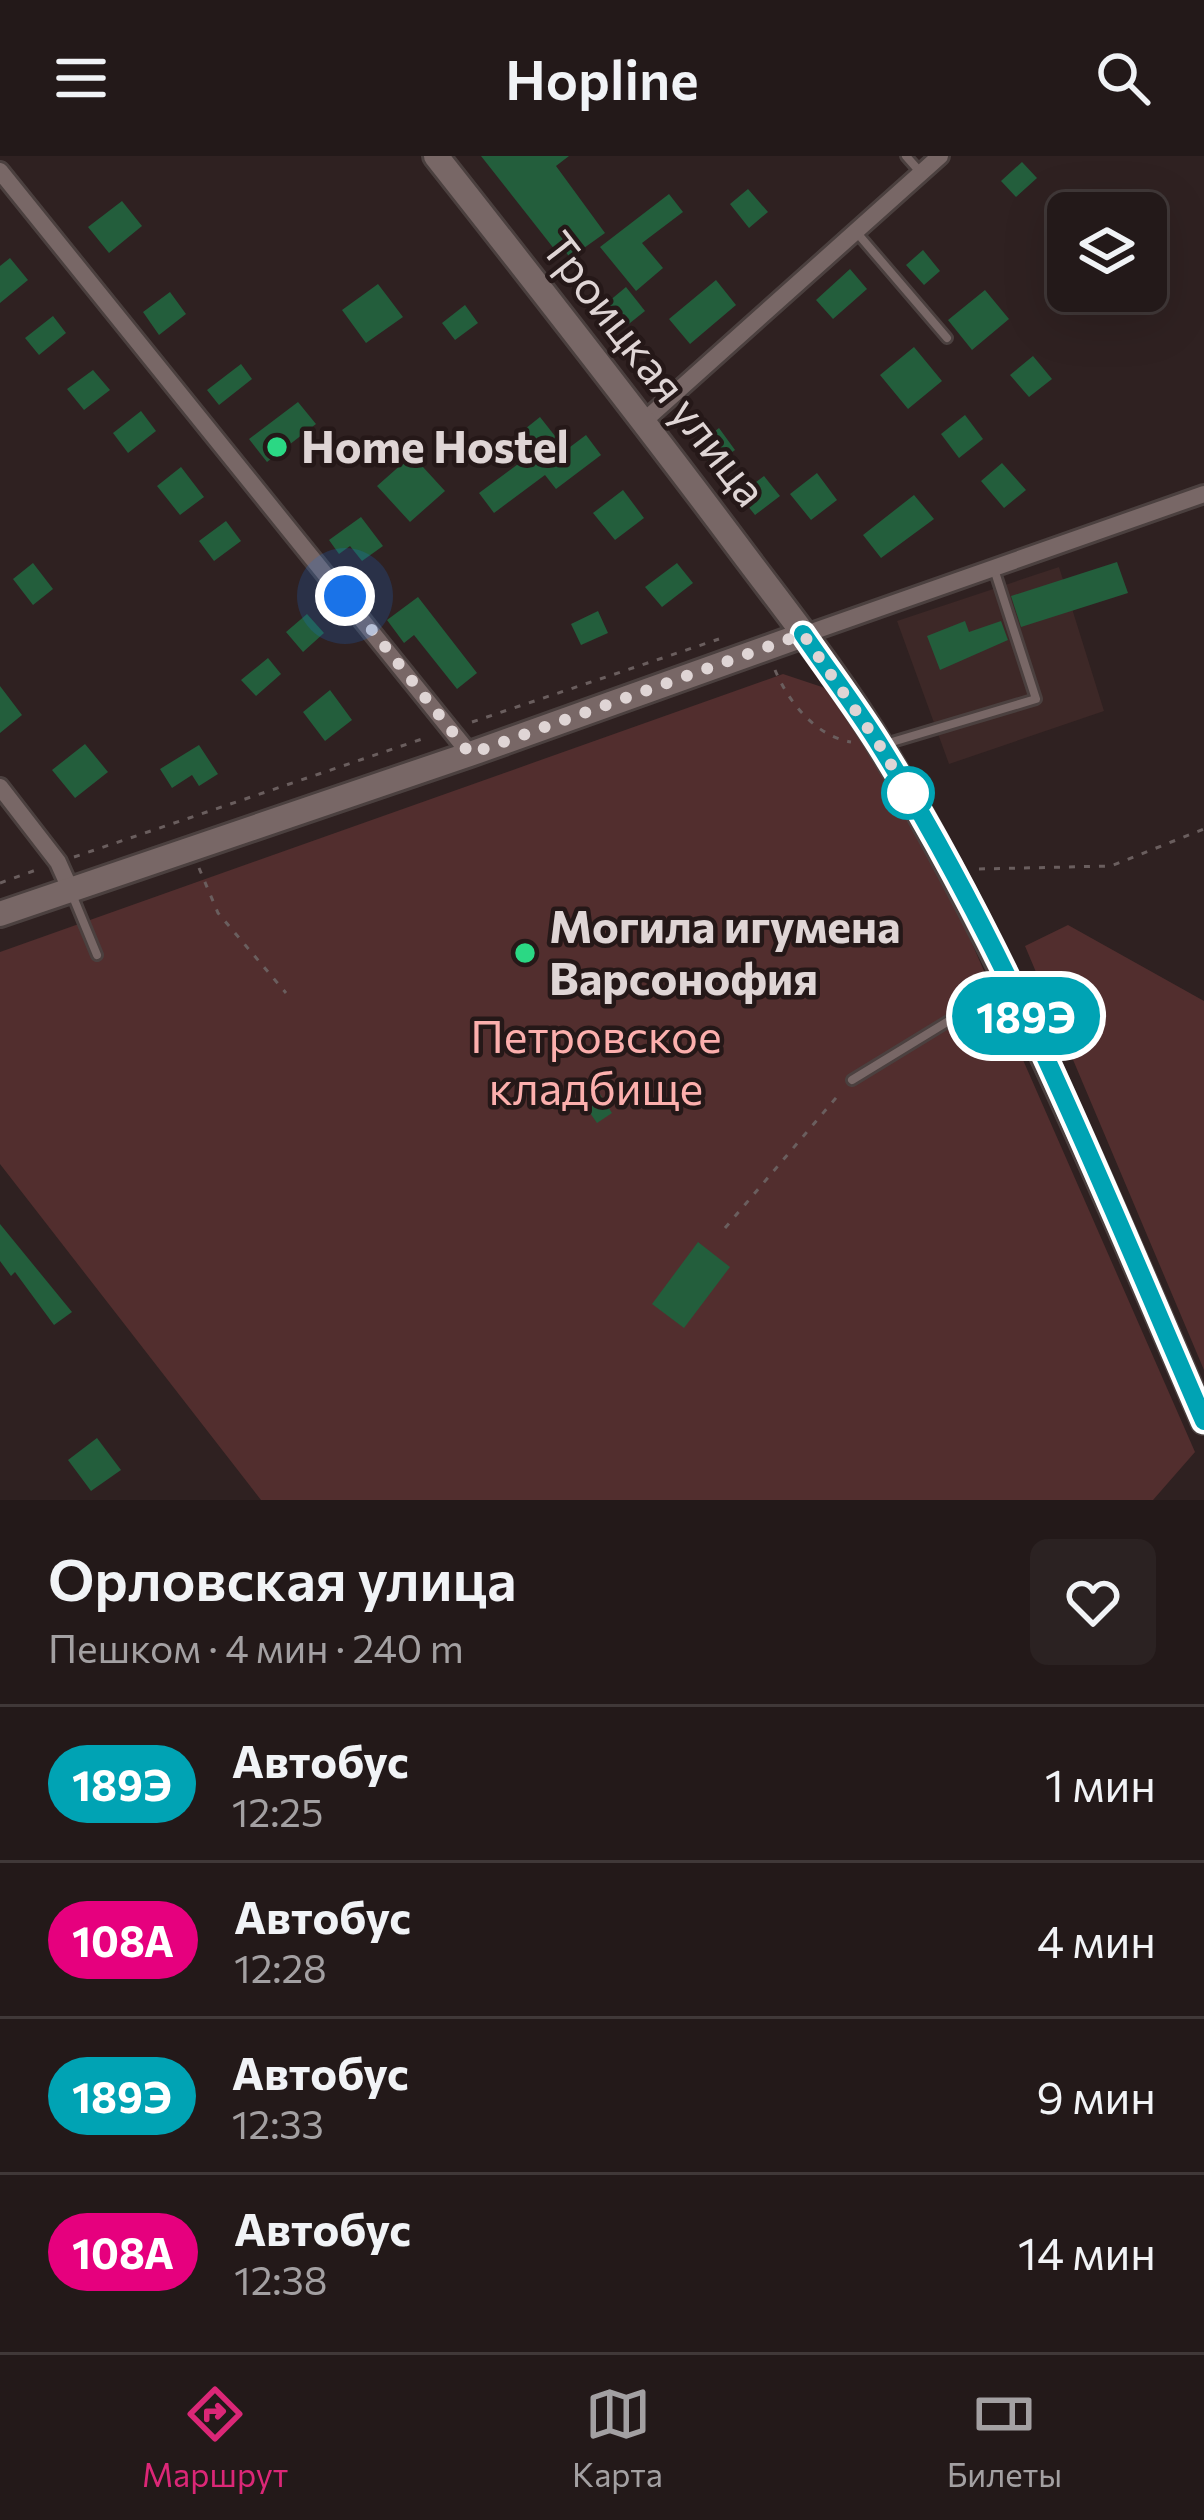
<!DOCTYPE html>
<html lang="ru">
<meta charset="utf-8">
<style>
:root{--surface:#231919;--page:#2b2222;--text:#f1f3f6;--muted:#a3a0a2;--line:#403838;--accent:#db2777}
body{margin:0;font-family:Commissioner,sans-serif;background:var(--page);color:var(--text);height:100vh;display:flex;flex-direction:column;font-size:45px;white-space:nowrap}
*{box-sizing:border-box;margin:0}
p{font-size:39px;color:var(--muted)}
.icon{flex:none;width:66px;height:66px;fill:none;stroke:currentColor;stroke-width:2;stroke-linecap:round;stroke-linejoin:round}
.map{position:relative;height:1344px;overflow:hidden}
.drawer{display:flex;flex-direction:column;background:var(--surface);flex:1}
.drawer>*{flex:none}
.badge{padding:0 24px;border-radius:39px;font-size:42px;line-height:78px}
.tools{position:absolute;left:1047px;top:36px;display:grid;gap:24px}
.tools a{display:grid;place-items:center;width:120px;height:120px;border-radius:18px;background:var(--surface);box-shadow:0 12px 48px #0002,0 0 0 3px var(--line);font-size:60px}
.you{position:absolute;width:60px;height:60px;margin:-30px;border:9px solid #fff;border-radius:50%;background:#1a73e8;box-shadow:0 0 0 18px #1a73e833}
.map>.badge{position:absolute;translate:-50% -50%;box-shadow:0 0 0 6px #fff}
.round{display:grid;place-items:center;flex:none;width:126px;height:126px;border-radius:18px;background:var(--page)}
.summary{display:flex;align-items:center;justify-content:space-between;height:204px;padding:0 48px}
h1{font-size:57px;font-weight:600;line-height:90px}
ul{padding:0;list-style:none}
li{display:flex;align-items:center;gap:36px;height:156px;padding:0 48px;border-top:3px solid var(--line)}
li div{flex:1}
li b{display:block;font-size:45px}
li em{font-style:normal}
li .badge{min-width:132px;font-weight:700;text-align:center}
header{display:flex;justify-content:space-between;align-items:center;height:156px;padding:0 48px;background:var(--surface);font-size:54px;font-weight:600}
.dock{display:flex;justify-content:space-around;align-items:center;height:168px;border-top:3px solid var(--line);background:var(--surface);font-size:33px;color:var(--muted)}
.dock a{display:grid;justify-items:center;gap:6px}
.dock .active{color:var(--accent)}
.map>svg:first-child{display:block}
.built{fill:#3d2827}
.green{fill:#522e2e}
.building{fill:#235e3c}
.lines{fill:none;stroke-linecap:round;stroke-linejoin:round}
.service-casing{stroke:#4b403f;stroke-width:14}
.minor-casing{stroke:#4b403f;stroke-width:22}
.secondary-casing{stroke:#4b403f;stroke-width:30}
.path{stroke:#6a5e5e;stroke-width:3;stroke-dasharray:6 9;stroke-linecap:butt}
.service{stroke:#786766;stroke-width:8}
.minor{stroke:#786766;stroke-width:16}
.secondary{stroke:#786766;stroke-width:24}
.line-casing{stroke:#fff;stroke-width:27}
.line{stroke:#00a3b4;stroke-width:18}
.walk{stroke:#dfd5d5;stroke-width:12;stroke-dasharray:0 21.6}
.poi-dot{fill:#2bd884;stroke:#251818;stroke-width:4.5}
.stop-dot{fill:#fff;stroke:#00a3b4;stroke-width:6}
.labels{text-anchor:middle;stroke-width:9;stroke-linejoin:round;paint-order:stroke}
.street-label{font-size:45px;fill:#dfd5d5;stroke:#251818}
.poi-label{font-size:45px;font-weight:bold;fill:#dfd5d5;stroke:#251818;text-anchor:start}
.park-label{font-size:45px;fill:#fcafad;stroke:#251818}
</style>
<header><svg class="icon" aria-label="menu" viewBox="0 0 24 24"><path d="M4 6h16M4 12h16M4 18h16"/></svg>Hopline<svg class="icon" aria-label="search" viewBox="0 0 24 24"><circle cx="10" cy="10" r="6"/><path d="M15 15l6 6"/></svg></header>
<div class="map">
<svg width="1204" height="1344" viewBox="0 0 1204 1344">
<rect width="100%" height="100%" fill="#2f2121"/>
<path class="built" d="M1059,411L1104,555L949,608L897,465Z"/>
<path class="green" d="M783,518L831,534L945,726L1195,1296L1153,1344H261L0,1008V796Z
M1068,769L1204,845V1214L1025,790Z"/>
<path class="building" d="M481,0H569L556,10L605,77L570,102L561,89L555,94Z
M1022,6L1037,22L1016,41L1001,25Z
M748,33L768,56L749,72L730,48Z
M669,38L683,56L642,87L663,112L636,135L600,91Z
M122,45L142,70L109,97L88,71Z
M923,94L940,115L924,129L906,109Z
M10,102L28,124L0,147V110Z
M850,113L867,133L833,163L816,144Z
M716,124L736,149L690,188L669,163Z
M378,128L403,161L366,187L342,154Z
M626,131L645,155L615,179L596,156Z
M985,134L1009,163L972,194L948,164Z
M170,136L186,158L159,179L143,156Z
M465,149L478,167L455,184L442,167Z
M53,160L66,177L39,199L25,182Z
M914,191L942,225L908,253L880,219Z
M1033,200L1052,223L1029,241L1010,219Z
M241,208L252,223L219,249L207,234Z
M93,214L110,234L84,254L67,233Z
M298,246L316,268L267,306L249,283Z
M141,255L156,275L128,297L113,277Z
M965,259L983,283L959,302L941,278Z
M540,261L566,294L586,279L601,299L556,333L545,319L494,357L479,337L529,300L515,281Z
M719,272L735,294L712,311L696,290Z
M412,299L445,335L410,366L377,330Z
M1002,307L1026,334L1004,352L981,325Z
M181,311L204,341L180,359L157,330Z
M817,317L837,344L811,364L790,338Z
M764,320L780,340L755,359L739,339Z
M623,334L644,362L615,384L593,357Z
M914,339L934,363L881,402L863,379Z
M361,361L383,390L362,405L350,390L339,398L329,384Z
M226,365L241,385L214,405L199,385Z
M1117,406L1128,437L1021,471L1011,440Z
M33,407L53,433L33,449L13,423Z
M677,407L693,427L662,451L645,431Z
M418,441L477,517L457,533L414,479L404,487L387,464Z
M598,455L608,477L581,489L571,468Z
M307,458L324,477L303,496L286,476Z
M965,465L969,476L1001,465L1008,484L940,514L927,480Z
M268,502L281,518L256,540L241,524Z
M0,530L22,559L0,577Z
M330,534L352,564L325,585L303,556Z
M85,588L108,616L75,642L52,614Z
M199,589L218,618L199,630L192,619L172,632L160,613Z
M598,935L612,957L597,967L583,947Z
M0,1068L72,1156L54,1169L15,1116L11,1120L0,1105Z
M698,1086L730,1111L684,1172L652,1148Z
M97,1282L121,1314L91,1335L68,1304Z"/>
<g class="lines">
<g class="service-casing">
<path id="service" d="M906,0L921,17
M858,78L947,182
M882,589L1036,543L994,413
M71,736L97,799
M852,924L960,858L997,822"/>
</g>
<g class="minor-casing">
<path id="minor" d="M0,15L470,598
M644,265L940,0
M803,479L1204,338
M0,631L58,706L71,735"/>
</g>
<g class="secondary-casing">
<path id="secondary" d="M436,0C537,128 638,257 736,388C786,455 840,522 883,594C1011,808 1105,1037 1204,1265
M0,758L470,598L803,479"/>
</g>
<path class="path" d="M775,514C789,547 816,580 851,586
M472,566L719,483
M74,701L428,581
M199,712L218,757L286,837
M979,713L1111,710L1204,673
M0,727L36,714
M725,1072L841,936"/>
<use href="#service" class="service"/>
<use href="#minor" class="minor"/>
<use href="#secondary" class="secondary"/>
</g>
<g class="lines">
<g class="line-casing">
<path id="line" d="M803,478C829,516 857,552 881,591C1013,802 1105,1037 1204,1265"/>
</g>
<use href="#line" class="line"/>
<path class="walk" d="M345,440L470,598L803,478L880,590L908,637"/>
</g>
<g class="poi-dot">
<circle cx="277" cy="291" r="12"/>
<circle cx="525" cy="797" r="12"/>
</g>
<circle class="stop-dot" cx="908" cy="637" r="24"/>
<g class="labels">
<g class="street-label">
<text transform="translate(654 213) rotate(52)" y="16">Троицкая улица</text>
</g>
<g class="poi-label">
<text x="301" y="307">Home Hostel</text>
<text x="549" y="787">Могила игумена<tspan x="549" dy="52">Варсонофия</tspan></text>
</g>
<g class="park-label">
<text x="596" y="897">Петровское<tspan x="596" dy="52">кладбище</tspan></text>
</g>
</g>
</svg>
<div class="tools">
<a><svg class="icon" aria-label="layers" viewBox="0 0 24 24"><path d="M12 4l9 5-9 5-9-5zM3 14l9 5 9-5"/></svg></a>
</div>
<div class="you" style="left:345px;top:440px"></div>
<b class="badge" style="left:1026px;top:860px;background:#00a3b4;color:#fff">189Э</b>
</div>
<section class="drawer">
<div class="summary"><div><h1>Орловская улица</h1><p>Пешком · 4 мин · 240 m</p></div><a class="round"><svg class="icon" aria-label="heart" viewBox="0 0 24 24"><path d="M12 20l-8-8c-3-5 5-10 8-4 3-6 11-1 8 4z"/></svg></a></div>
<ul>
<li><span class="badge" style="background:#00a3b4;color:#fff">189Э</span><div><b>Автобус</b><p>12:25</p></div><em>1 мин</em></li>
<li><span class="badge" style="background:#e6007e;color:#fff">108А</span><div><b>Автобус</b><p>12:28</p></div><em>4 мин</em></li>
<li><span class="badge" style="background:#00a3b4;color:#fff">189Э</span><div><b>Автобус</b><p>12:33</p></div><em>9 мин</em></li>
<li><span class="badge" style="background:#e6007e;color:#fff">108А</span><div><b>Автобус</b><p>12:38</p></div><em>14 мин</em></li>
</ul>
</section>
<nav class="dock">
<a class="active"><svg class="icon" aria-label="directions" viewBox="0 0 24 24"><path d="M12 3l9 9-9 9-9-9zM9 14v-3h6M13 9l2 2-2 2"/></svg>Маршрут</a>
<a><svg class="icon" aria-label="map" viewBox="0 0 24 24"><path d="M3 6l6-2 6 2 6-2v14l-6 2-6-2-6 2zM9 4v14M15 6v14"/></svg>Карта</a>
<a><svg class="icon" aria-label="tickets" viewBox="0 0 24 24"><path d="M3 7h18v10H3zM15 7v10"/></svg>Билеты</a>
</nav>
